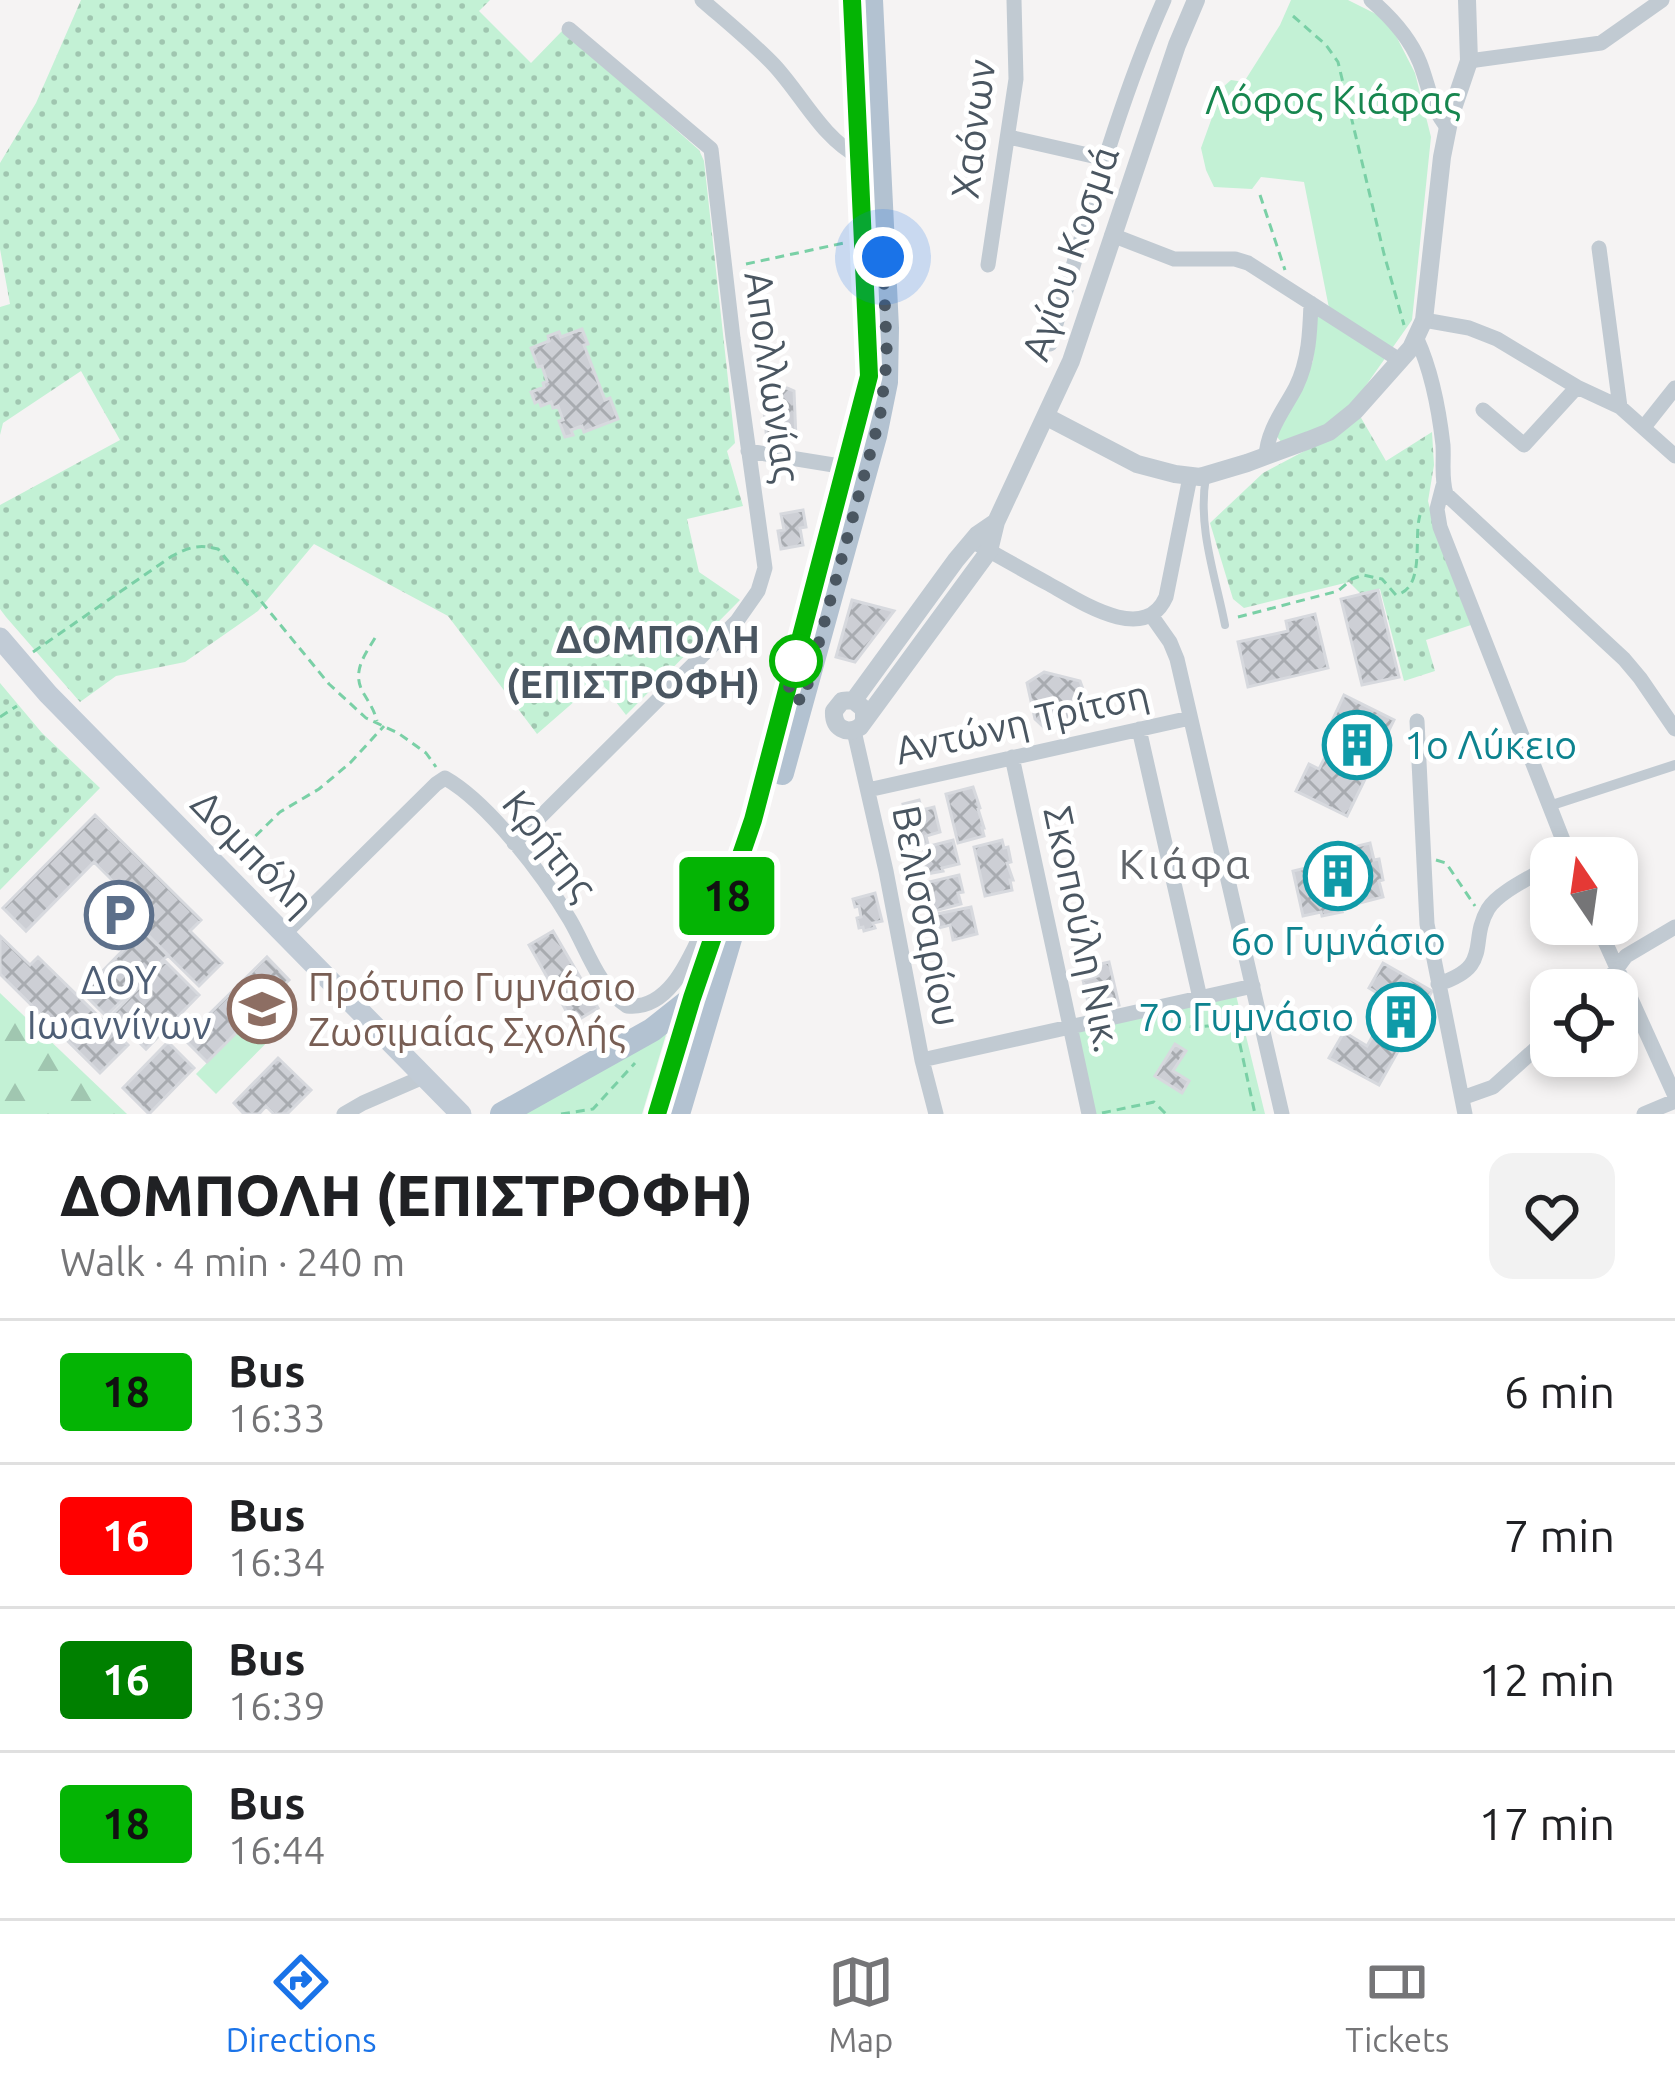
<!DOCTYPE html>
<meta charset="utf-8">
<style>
:root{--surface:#fff;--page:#f2f2f2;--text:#202124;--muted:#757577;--line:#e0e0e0;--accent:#1a73e8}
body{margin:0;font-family:Ubuntu,sans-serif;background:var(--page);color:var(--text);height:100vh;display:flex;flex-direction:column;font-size:45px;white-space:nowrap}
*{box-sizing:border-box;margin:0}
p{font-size:39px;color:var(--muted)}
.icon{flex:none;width:66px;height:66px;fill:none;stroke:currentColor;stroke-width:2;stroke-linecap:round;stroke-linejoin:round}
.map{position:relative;height:1114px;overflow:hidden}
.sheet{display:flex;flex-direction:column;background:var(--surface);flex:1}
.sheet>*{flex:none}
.badge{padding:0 24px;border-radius:9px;font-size:42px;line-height:78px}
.needle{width:78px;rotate:347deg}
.buttons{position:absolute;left:1530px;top:837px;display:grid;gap:24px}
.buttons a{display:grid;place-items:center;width:108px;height:108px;border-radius:24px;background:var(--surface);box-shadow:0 6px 18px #0003;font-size:60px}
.you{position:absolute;width:60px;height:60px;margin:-30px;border:9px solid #fff;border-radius:50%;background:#1a73e8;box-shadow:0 0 0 18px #1a73e833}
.map>.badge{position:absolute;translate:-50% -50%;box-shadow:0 0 0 6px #fff}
.round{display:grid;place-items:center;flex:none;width:126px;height:126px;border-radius:24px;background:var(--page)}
.summary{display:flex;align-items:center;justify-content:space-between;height:204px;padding:0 60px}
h1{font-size:57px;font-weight:800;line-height:90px}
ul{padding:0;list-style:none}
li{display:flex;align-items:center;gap:36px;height:144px;padding:0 60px;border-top:3px solid var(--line)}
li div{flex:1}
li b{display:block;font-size:45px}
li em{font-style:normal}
li .badge{min-width:132px;font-weight:700;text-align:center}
.tabs{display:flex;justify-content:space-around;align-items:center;height:168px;border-top:3px solid var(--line);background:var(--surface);font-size:33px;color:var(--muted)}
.tabs a{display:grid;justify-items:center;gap:6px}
.tabs .on{color:var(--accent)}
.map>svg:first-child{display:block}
.grass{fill:url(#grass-dots)}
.forest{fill:url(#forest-firs)}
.green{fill:#c3f1d5}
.building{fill:url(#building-cross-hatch);stroke:#d7d9de;stroke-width:3}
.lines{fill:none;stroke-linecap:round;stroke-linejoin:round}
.path{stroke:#7ad0a6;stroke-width:3;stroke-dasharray:9 6;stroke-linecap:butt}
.service{stroke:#c1cad2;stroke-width:8}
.pedestrian{stroke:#c1cad2;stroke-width:10}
.minor{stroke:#c1cad2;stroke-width:15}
.tertiary{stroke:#c1cad2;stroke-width:18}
.secondary{stroke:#c1cbd6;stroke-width:21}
.primary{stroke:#b3c2d1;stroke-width:24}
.line-casing{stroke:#fff;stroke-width:27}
.line{stroke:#04b404;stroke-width:18}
.walk{stroke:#4a5661;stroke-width:12;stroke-dasharray:0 21.6}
.stop-dot{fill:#fff;stroke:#04b404;stroke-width:6}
.labels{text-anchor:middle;stroke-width:10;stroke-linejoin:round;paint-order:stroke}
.park-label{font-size:39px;fill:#17864f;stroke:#fff}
.street-label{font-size:39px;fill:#4a5661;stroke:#fff}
.stop-label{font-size:39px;font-weight:bold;fill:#4a5661;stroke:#fff;text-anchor:end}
.culture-label{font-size:39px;fill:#0d838f;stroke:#fff;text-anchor:start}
.service-label{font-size:39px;fill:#4e5e75;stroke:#fff}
.education-label{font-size:39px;fill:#785e54;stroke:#fff;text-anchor:start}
.neighbourhood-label{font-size:42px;letter-spacing:3px;fill:#5f6368;stroke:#fff}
</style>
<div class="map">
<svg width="1675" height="1114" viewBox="0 0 1675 1114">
<defs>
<pattern id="grass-dots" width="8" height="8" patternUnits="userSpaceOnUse" patternTransform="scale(3)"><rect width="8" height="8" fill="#c3f1d5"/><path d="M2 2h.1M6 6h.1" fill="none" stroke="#a0c6b0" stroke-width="1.8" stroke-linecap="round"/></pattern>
<pattern id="forest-firs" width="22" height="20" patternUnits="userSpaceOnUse" patternTransform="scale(3)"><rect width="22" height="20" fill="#c3f1d5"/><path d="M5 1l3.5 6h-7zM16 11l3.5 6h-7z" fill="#a0c6b0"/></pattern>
<pattern id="building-cross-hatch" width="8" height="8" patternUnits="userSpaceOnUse" patternTransform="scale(3)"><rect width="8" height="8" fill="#cdcfd5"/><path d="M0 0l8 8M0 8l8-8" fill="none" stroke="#a8abb0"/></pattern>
</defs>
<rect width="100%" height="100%" fill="#f5f3f3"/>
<path class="grass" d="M81,0H490L479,11L531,63L563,30L699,150L704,161L735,443L727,451L743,506L687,519L699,572L740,600L626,715L599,680L537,734L448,616L314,544L258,611L185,662L116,676L80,702L6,617L0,609V505L120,440L81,371L3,423L0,435V307L10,304L0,249V163L36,103Z
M1360,416L1386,461L1432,432L1434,465L1428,501L1437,537L1471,625L1426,640L1435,671L1404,681L1380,589L1360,593L1349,582L1244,608L1233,599L1210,523L1263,473L1314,446Z
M0,683L42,733L100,788L0,890Z"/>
<path class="forest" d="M0,993L127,1114H0Z"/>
<path class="green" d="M1291,0H1348L1376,14L1393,30L1415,73L1431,137L1412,320L1355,401L1325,429L1282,443L1274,433L1294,404L1313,361L1317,315L1329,308L1304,182L1261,177L1252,189L1214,187L1206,170L1201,148L1223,87L1231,80L1244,82L1280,25Z
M274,994L295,1014L216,1094L196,1074Z
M1236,995L1265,1114H1095L1077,1030Z
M668,1028L642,1114H513Z"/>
<path class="building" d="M582,329L588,344L584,345L605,400L610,398L618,419L584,432L582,426L571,430L573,435L565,437L559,421L563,420L558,406L553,408L551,402L541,406L539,401L535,403L531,392L544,387L543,383L547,381L542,366L538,367L531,348L549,341L548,336L559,332L561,337Z
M787,388L794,391L796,439L767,441L763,401L773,400V392H768V390Z
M803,510L806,527L800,528L803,545L781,549L778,531L784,530L781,514Z
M1378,590L1399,677L1362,685L1341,599Z
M852,600L894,611L855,662L836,657Z
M1315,614L1328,668L1248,687L1238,642L1288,631L1286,621Z
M1044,672L1080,681L1088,703L1083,707L1086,713L1060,732L1056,728L1050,733L1035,719L1027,683Z
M1344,695L1394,720L1347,816L1296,791L1309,764L1319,769L1341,726L1332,721Z
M973,787L980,808L978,809L984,828H982L984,836L958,843L946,794Z
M919,800L922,810L934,807L940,832L926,836L928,844L914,848L912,839L907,840L901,814L905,813L903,804Z
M95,815L201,920L190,931L222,963L199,986L121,909L131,899L94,862L26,931L3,908Z
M953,840L959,864L942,868L943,871L921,875L916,856L924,853V851L930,849V846Z
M1002,840L1004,848L1008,847L1011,862L1007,863L1013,880H1010L1012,890L985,896L974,847Z
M1370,843L1374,860L1379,859L1383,880L1379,881L1383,897L1340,908L1342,912L1322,916L1321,912L1303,916L1293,871L1343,859L1341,850Z
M959,875L963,892L958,893L961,904L931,912L930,908L926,909L920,884Z
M875,893L882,921L873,923L875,928L864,931L863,927L859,928L857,918L861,917L859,906L855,907L853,899Z
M971,907L977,934L953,940L950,925L935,929L932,915Z
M143,930L168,955L106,1016L82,992Z
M553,931L598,1008L573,1023L529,945Z
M0,936L30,965L38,957L128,1045L100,1073L0,974Z
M267,957L289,980L207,1062L184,1039Z
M165,961L199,995L146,1049L112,1015Z
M1109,962L1119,1005L1090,1011L1083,980L1098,976L1096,965Z
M1383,963L1432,991L1379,1085L1329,1058L1344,1032L1367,1046L1392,1002L1369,988Z
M168,1042L194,1068L149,1114L123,1088Z
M1175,1044L1186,1051L1173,1071L1189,1081L1182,1093L1155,1076Z
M278,1058L311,1090L287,1114H274L266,1106L259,1114H244L234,1103Z"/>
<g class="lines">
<path class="path" d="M1293,16L1326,45L1338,62L1384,254L1404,325
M1260,195L1285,270
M746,264L844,243
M1238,617L1338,591L1352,579L1363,575L1382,579L1396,595C1426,588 1413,538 1420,515
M375,638C364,656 351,673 364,694C370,704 374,710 377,721
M33,652L172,556C189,547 199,544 218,549L329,684L366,718L398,733L426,753L436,767
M0,717L17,706
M234,857L280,812L319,789L350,763L384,726
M1436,860L1446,863L1475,906
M1160,1023L1193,1027L1221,1025L1234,1030L1239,1040L1255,1114
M1102,1113L1154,1102L1166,1114
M561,1114L593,1109L635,1063"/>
<path class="service" d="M1206,477C1197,527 1216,578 1225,625"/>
<path class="pedestrian" d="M1549,806L1675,765"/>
<path class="minor" d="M702,0C726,21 752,42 774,65C802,95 822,138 859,157
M1371,0C1392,18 1410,38 1420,63C1429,86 1431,109 1448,128
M1469,61L1601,43L1662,0
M1009,137L1106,159
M1112,235L1174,259H1235L1248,263L1401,361
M1599,248L1620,407
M988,265L1016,79L1014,0
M1424,320L1469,328L1497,339L1577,387L1620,407L1675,456
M1417,339C1432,372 1439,410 1443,445C1444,462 1441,478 1446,494L1624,659L1640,678L1675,729
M1050,344C1085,229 1115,110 1164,0
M1483,410L1524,445L1577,387
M1644,427L1675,388
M748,451L846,467
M1266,457C1267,430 1284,410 1296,387C1309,360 1310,332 1311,303
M1443,486L1437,509L1440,527L1570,858
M979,545C1002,558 1025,571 1047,583C1078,600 1144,646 1166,597L1190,477
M1151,615L1170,642L1177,659L1282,1114
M1417,721L1427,924L1465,1114
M1139,729L1200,998
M854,731L886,871L922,1060L936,1114
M1012,757L1089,1114
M868,790L1190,718
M514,843L737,621L758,591L765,568L733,338L711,149L569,29
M1597,924L1675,1096
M283,935L436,784L445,778C489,803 544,876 570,920C587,949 598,987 627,1006C673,1011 693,949 709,917
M1438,984C1494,966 1468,943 1488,909C1498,892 1534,876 1551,865
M1601,990L1626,956L1675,927
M922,1060L1253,986
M1462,1098L1493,1087L1551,1035
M344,1114L363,1103L423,1077
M1644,1114L1675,1101"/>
<path class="tertiary" d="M1047,417L1137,464L1175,474L1200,477L1247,463L1309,440L1329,432L1355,411L1411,348L1424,320L1442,157L1450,117L1469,61L1467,0
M854,700L956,560L977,535L996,522
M864,720V709L853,700L842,701L834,711C833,728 846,735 860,727L989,551L996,522L1071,361L1177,45L1196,0"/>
<path class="secondary" d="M0,638L48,694L461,1114"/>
<path class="primary" d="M782,773L875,436L886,382L887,328L871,0
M502,1114L652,1030L690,1000
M657,1114L681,1030L759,800L869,377L852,0
M678,1114L737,915"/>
</g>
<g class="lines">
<g class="line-casing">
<path id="line" d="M657,1114L692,998L753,820L869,376L852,0"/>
</g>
<use href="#line" class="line"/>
<path class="walk" d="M796,661L798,653L787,695L803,701L880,417L887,358L883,257"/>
</g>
<defs>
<g id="building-ring" transform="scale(3.45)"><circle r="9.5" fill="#fff" stroke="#0f9aa8" stroke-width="1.5"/><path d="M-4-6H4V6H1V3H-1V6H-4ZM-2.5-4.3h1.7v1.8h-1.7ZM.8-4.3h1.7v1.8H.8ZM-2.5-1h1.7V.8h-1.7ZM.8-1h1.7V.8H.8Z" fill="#0f9aa8"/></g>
<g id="parking-ring" transform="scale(3.45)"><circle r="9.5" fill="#fff" stroke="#5c6f8a" stroke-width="1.5"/><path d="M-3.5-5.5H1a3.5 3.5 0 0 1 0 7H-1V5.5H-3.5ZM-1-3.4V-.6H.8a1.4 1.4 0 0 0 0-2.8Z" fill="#5c6f8a"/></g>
<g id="school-ring" transform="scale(3.45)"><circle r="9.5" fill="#fff" stroke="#8d6e63" stroke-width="1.5"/><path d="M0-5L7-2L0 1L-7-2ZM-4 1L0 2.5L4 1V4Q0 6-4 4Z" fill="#8d6e63"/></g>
</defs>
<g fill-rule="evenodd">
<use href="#building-ring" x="1357" y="745"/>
<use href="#building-ring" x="1338" y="876"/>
<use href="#parking-ring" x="119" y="915"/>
<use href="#school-ring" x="262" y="1009"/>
<use href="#building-ring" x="1401" y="1017"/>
</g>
<circle class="stop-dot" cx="796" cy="661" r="24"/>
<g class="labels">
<g class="park-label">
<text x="1333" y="114">Λόφος Κιάφας</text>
</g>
<g class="street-label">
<text transform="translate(973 129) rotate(-83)" y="14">Χαόνων</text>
<text transform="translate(1070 253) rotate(-71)" y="14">Αγίου Κοσμά</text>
<text transform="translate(773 377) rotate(82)" y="14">Απολλωνίας</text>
<text transform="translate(1022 722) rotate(-13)" y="14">Αντώνη Τρίτση</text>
<text transform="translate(550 845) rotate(52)" y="14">Κρήτης</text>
<text transform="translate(253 853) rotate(46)" y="14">Δομπόλη</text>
<text transform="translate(927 916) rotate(79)" y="14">Βελισσαρίου</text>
<text transform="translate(1083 929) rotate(78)" y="14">Σκοπούλη Νικ.</text>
</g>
<g class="stop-label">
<text x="760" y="653">ΔΟΜΠΟΛΗ<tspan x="760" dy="45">(ΕΠΙΣΤΡΟΦΗ)</tspan></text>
</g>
<g class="culture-label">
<text x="1404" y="759">1ο Λύκειο</text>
<text x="1338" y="955" text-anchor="middle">6ο Γυμνάσιο</text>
<text x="1354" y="1031" text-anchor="end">7ο Γυμνάσιο</text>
</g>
<g class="service-label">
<text x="119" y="994">ΔΟΥ<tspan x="119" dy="45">Ιωαννίνων</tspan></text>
</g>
<g class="education-label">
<text x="308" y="1001">Πρότυπο Γυμνάσιο<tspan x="308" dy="45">Ζωσιμαίας Σχολής</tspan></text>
</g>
<g class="neighbourhood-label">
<text x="1186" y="879">Κιάφα</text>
</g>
</g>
</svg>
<div class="buttons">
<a><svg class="needle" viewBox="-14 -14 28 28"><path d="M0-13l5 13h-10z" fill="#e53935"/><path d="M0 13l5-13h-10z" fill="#757577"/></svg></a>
<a><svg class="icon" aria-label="locate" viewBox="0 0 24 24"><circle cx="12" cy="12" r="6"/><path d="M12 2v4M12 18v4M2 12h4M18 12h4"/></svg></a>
</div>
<div class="you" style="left:883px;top:257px"></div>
<b class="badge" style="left:727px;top:896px;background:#04b404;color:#111">18</b>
</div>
<section class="sheet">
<div class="summary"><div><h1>ΔΟΜΠΟΛΗ (ΕΠΙΣΤΡΟΦΗ)</h1><p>Walk · 4 min · 240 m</p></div><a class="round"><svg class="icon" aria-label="heart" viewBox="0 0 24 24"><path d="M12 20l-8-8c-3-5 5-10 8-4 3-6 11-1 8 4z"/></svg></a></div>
<ul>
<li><span class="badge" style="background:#04b404;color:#111">18</span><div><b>Bus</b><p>16:33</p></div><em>6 min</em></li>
<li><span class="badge" style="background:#f00;color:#fff">16</span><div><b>Bus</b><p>16:34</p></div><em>7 min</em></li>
<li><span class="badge" style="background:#008000;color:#fff">16</span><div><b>Bus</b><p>16:39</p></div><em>12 min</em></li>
<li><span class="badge" style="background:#04b404;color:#111">18</span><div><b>Bus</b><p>16:44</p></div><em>17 min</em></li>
</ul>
</section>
<nav class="tabs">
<a class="on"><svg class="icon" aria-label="directions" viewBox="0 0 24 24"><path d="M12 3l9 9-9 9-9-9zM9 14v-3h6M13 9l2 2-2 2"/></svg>Directions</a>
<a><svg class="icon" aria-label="map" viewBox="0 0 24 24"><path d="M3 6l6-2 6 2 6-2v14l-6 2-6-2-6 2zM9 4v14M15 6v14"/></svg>Map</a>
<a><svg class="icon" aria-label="tickets" viewBox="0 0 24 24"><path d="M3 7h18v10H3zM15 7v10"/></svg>Tickets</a>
</nav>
